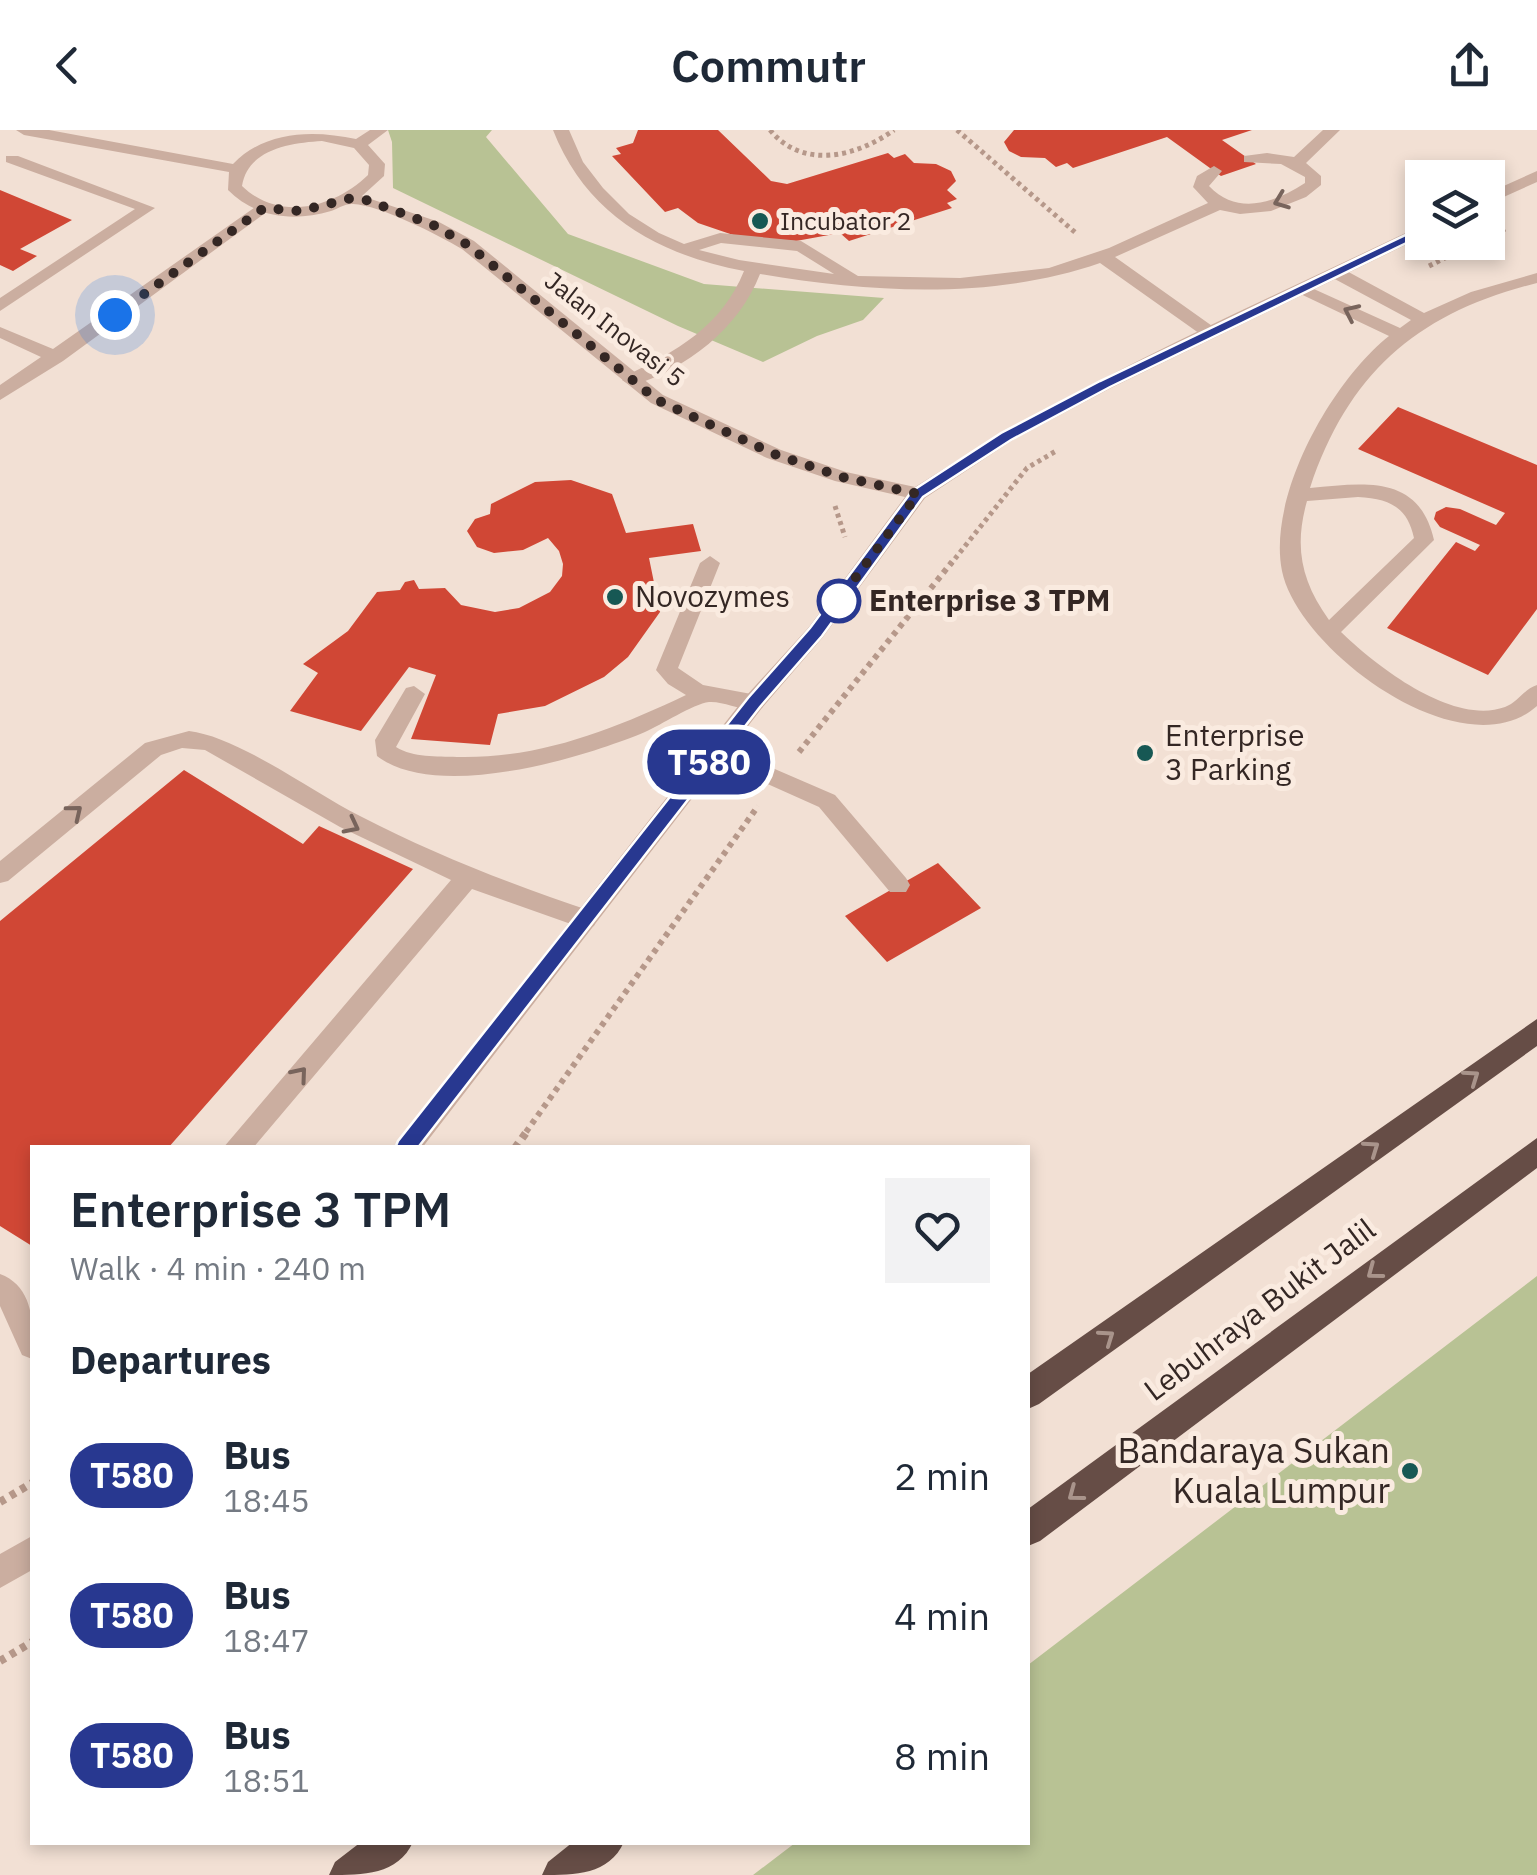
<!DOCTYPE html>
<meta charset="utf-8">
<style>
:root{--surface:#fff;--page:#f2f2f3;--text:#1f2937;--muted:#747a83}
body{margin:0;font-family:"IBM Plex Sans",sans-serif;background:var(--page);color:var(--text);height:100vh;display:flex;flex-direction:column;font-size:38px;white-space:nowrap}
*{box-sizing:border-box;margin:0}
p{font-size:32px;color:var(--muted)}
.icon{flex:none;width:55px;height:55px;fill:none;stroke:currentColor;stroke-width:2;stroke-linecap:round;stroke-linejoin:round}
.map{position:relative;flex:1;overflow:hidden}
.panel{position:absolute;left:30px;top:1015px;width:1000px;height:700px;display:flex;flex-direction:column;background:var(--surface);border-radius:0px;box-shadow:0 5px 15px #0003}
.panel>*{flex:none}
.badge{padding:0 20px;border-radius:32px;font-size:35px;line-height:65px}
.fabs{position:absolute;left:1405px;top:30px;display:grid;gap:20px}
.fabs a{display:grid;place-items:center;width:100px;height:100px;border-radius:0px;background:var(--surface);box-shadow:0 5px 15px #0003;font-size:50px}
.you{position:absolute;width:50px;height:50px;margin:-25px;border:8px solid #fff;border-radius:50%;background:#1a73e8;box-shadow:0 0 0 15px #1a73e833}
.map>.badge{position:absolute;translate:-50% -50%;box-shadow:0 0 0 5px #fff}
h2{padding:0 40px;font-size:38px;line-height:90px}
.round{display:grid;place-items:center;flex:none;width:105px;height:105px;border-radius:0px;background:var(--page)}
.overview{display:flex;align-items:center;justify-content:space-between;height:170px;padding:0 40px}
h1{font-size:48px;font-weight:600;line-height:75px}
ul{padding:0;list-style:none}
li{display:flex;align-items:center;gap:30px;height:140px;padding:0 40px}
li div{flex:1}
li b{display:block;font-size:38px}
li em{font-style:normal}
li .badge{min-width:110px;font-weight:700;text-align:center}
header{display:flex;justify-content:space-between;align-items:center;height:130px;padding:0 40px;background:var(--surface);font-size:45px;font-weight:600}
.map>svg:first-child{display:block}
.green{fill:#b8c294}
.building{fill:#d04735}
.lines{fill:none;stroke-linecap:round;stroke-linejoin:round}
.path-far2{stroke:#b6988a;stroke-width:5;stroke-dasharray:4 4;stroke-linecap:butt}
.path-far1{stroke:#b6988a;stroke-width:6;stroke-dasharray:5 5;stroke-linecap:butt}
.path{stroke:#b6988a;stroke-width:8;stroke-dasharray:6 6;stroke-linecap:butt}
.service{fill:#cbaea0;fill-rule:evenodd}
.minor{fill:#cbaea0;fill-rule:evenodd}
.trunk{fill:#664d46;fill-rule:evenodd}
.oneway{stroke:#78645c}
.oneway2{stroke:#a9948b}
.line{fill:#283890;stroke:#fff;stroke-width:2.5}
.walk{stroke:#342724;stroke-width:10;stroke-dasharray:0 18}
.poi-dot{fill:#175854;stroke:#faebe0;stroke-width:4}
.stop-dot{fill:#fff;stroke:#283890;stroke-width:5}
.labels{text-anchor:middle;stroke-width:10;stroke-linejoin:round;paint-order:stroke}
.far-poi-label{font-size:25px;fill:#342724;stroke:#faebe0;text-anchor:start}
.far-street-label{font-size:25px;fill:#342724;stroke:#faebe0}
.poi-label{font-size:30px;fill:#342724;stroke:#faebe0;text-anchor:start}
.stop-label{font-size:30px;font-weight:bold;fill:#342724;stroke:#faebe0;text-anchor:start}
.street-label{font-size:30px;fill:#342724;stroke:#faebe0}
.near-poi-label{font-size:35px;fill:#342724;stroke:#faebe0;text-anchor:end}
</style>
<header><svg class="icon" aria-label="back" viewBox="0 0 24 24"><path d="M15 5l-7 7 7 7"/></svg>Commutr<svg class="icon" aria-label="share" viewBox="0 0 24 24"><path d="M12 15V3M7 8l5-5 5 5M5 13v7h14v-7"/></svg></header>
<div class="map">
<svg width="1537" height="1745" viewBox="0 0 1537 1745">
<rect width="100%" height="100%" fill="#f2e0d4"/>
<path class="green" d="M388,0H492L486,7L568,104L704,154L884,168L863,190L817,206L763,232L678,196L393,58L392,12Z
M1537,1146V1745H753L795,1713L1028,1712V1535Z"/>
<path class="building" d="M638,0H718L771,51L787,54L888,23L894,28L905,24L914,33L936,34L951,41L956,51L947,60L957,69L947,73L952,78L849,111L840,103L796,111L739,107L698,93L678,78L665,82L612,26L621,24L616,18L633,13Z
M1014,0H1252L1222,10L1256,34L1221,46L1167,7L1073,38L1067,33L1056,37L1045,28L1021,27L1009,21L1004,12Z
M0,60L72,90L20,119L37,126L13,141L0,135Z
M1398,277L1537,335V479L1488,545L1387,498L1456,412L1475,421L1480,415L1440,397L1434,389L1436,382L1446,377L1460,379L1496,395L1505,383L1358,319Z
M571,350L612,364L626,403L693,394L701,421L649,428L660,482L628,527L604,547L545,576L498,584L490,615L411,609L436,545L409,537L361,601L290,581L318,543L303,534L348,501L377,462L400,460L405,452L414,450L419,459L445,458L461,475L495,482L519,478L550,462L562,446L563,434L559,421L548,408L523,420L494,423L477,417L467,401L475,389L490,384L491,374L535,352Z
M184,640L303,714L319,696L413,739L168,1018H32V1116L0,1096V791Z
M938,733L981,778L887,832L845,786Z"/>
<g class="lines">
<path class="path-far2" d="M770,0C803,40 856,27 894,0
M957,0L1077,104
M1488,107L1505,99
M1429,136L1477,112
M835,376L845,407
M950,435L1027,338L1056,321"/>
<path class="path-far1" d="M799,622L952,432
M526,1002L758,676"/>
<path class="path" d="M515,1018L528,1000
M0,1372L32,1353
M0,1531L32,1512"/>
<path class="service" d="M553,0H569L583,32L603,58L629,84L659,103L684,114L720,103L801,111L858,146L960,148L1049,138L1109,118L1208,73L1193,57L1197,46L1214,36L1222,41L1209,56C1238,86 1274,73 1305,53V47L1281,34L1244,32V26L1267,23L1294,27L1323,0H1340L1306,33L1321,46V55L1306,67L1271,81L1240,84L1220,80L1115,127L1215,198V206H1203L1100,133C993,170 871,163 760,144C739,198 687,239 631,256L622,250L625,246C676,222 722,196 744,141C659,125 586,85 553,0ZM721,113L797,121L834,144L739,130L699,120Z
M6,26H18L155,78L0,181V168L135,79L6,32Z
M258,75L272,78L63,231L0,270V255L41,227L0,208V197L53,219Z
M1331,139H1343L1424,183L1471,162L1537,143V153C1420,182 1349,241 1310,358C1365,353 1419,344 1434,410L1341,502C1376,536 1453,596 1505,577C1518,572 1524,559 1537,555V576C1462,642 1298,520 1282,441C1267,366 1332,251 1389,206L1290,159L1305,155L1400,198L1411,190L1331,147ZM1358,367C1389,369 1407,376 1414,408L1329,490C1301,451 1294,417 1307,371Z
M710,426L720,433L678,538L703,555L762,566L765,572L762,578C743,583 726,571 709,572C693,574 661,595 645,602C583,628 437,672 377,626L375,610L406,558L414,556L425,564L396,617C414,628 436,626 457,627C539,629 612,600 686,565L668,554L656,540L700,433Z
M189,601C239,607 312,662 360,686C435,725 513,755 594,782L597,789L594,796L585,799L472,759L253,1018H223L451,750L340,697L205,620L182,618L161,625L8,751L0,753V731L145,613Z
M717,614L835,665L906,748L910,755L906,762H890L819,677L709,628L706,622Z
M0,1144C35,1157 34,1197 32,1229L22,1225L0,1176Z"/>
<path class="minor" d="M16,0H49L233,34C266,0 314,0 356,9L370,0H388L368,15L385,34L384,46L362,66L439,92L474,111L663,265L781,320L846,342L915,357C1073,254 1247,179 1416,98L1422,96V107L1111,258L1013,310L925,368L823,507L762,578L422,1018H393L746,566L809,497L905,367L835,351L767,328L651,273L462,119C438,105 380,75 353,74C346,73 337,79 331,81C293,92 256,88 228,60L229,42L24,5ZM322,11L354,18L369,35L368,45C334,78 279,92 242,56C248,19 290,13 322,11Z
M1537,41V52L1488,74V63Z
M32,1406V1440L0,1458V1424Z"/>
<path class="trunk" d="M1537,889V916L1039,1274L1028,1279V1244Z
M1537,1008V1038L1040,1411L1028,1416V1379Z
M361,1712H413C398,1745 363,1745 329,1745L335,1732Z
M573,1712H624C609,1745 575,1745 542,1745L548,1732Z"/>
</g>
<defs><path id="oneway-chevron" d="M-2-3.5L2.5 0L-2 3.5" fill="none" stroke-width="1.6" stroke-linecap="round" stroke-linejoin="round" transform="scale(2.5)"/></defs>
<g class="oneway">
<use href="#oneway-chevron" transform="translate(1281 71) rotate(159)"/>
<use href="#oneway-chevron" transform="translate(1351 182) rotate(-155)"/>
<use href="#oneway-chevron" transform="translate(75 682) rotate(-39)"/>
<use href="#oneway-chevron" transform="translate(352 696) rotate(27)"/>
<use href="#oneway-chevron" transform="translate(300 944) rotate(-50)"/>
</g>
<g class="oneway2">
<use href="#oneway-chevron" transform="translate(1472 947) rotate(-35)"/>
<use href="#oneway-chevron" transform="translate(1372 1018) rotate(-35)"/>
<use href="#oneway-chevron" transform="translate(1374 1142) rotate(143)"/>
<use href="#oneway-chevron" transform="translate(1107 1207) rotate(-35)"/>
<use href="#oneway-chevron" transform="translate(1075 1364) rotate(143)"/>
</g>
<path class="line" d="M1422,97L1427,98V103L1110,257L1011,310L923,367L822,506L760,577L413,1024H398L395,1018L398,1011L748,568L810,498L912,361L1001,303L1100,251Z"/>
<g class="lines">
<path class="walk" d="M115,185L264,78L300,81L352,68L366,70L433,95L468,115L657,270L774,324L842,347L918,364L836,474L839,471"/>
</g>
<g class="poi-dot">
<circle cx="760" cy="91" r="10"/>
<circle cx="615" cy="467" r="10"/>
<circle cx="1145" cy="623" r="10"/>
<circle cx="1410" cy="1341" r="10"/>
</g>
<circle class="stop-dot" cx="839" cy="471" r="20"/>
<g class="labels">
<g class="far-poi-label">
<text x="780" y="100">Incubator 2</text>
</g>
<g class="far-street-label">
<text transform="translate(615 199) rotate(38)" y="9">Jalan Inovasi 5</text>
</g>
<g class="poi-label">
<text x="635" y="477">Novozymes</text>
<text x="1165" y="616">Enterprise<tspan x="1165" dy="34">3 Parking</tspan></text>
</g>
<g class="stop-label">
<text x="869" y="481">Enterprise 3 TPM</text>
</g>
<g class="street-label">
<text transform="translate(1260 1180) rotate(-37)" y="10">Lebuhraya Bukit Jalil</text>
</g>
<g class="near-poi-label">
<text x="1390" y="1333">Bandaraya Sukan<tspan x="1390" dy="40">Kuala Lumpur</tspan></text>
</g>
</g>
</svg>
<div class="fabs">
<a><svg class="icon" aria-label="layers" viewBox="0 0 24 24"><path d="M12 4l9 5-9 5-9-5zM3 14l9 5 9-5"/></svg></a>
</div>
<div class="you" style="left:115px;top:185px"></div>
<b class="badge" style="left:709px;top:632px;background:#283890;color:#fff">T580</b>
<section class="panel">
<div class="overview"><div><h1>Enterprise 3 TPM</h1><p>Walk · 4 min · 240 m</p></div><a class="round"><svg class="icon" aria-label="heart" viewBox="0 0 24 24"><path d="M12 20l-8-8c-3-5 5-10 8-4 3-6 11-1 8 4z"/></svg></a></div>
<h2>Departures</h2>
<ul>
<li><span class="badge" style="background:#283890;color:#fff">T580</span><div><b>Bus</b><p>18:45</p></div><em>2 min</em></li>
<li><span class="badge" style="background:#283890;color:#fff">T580</span><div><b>Bus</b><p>18:47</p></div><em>4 min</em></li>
<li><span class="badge" style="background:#283890;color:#fff">T580</span><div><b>Bus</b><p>18:51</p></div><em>8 min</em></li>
</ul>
</section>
</div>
